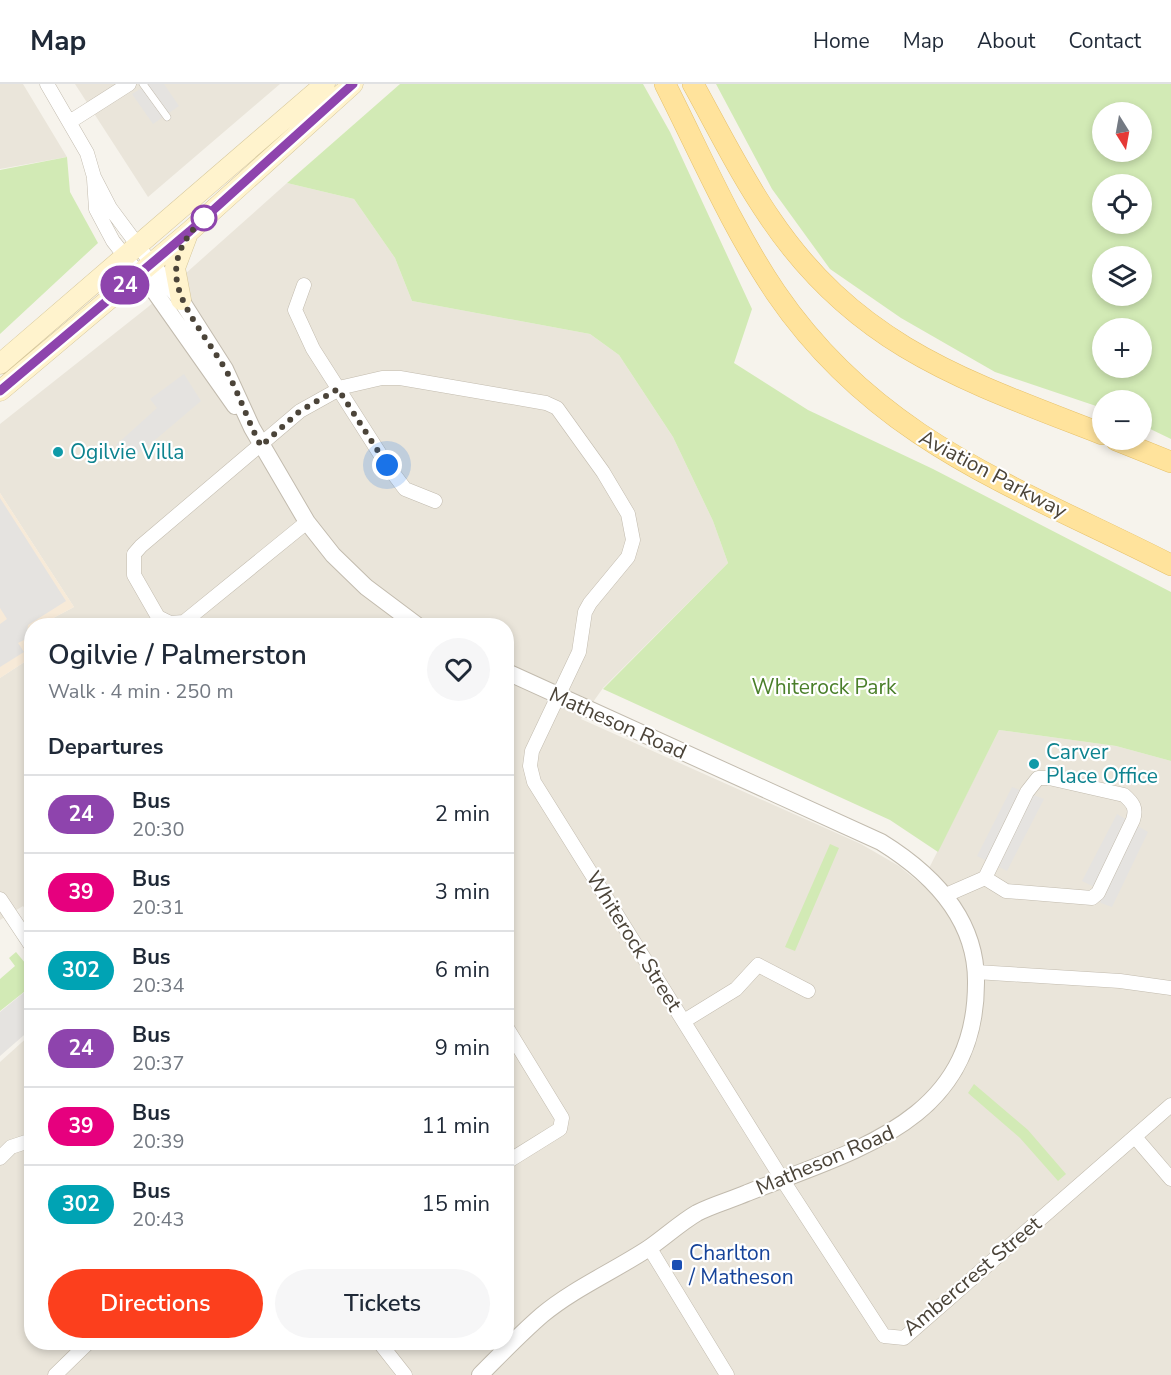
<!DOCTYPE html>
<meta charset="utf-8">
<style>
:root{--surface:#fff;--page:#f6f6f7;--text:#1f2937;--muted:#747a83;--line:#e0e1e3;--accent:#fc3f1d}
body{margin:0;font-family:"Nunito Sans",sans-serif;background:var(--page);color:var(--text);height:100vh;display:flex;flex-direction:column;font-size:22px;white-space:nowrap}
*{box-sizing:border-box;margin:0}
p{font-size:20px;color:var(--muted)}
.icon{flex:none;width:33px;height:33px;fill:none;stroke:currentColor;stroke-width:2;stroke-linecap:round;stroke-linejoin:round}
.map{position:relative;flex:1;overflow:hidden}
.side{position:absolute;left:24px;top:534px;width:490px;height:732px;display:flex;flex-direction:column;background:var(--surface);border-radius:24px;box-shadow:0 3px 9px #0003}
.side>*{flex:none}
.badge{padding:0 12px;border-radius:20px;font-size:21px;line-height:39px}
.needle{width:39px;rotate:169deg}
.fabs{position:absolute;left:1092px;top:18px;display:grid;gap:12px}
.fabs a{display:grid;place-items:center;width:60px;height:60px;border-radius:50%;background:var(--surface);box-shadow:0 3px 9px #0003;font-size:30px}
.you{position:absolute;width:30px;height:30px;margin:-15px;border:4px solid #fff;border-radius:50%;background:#1a73e8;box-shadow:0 0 0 9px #1a73e833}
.map>.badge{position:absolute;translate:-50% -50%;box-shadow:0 0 0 3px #fff}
h2{padding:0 24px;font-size:22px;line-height:54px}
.round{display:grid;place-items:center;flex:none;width:63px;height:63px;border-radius:32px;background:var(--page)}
.overview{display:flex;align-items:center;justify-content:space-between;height:102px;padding:0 24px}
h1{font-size:28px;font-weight:600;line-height:45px}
.button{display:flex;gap:12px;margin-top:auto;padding:12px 24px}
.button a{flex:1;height:69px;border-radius:36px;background:var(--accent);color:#fff;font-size:24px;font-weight:600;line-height:69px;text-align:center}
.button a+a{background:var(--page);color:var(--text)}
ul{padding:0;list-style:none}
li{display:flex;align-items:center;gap:18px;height:78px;padding:0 24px;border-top:2px solid var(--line)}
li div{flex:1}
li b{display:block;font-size:22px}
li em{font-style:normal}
li .badge{min-width:66px;font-weight:700;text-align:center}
header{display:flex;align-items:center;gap:36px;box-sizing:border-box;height:84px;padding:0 30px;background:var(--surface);border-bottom:2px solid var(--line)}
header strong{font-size:28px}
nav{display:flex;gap:33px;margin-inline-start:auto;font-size:21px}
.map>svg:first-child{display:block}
.residential{fill:#eae5da}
.commercial{fill:#f7ead8}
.green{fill:#d2eab5;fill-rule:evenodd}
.parking{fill:#e5e3e0}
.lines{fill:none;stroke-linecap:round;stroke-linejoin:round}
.service-casing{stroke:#c2bbae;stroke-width:8}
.minor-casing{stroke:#c2bbae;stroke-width:15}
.tertiary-casing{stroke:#c2bbae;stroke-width:18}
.secondary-casing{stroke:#d6c79b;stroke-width:21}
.primary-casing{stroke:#e6c16a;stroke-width:22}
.service{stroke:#fff;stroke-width:7}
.minor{stroke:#fff;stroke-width:14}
.tertiary{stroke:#fff;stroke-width:16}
.secondary{stroke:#fff3cd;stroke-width:20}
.primary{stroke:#ffe39c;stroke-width:21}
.line-casing{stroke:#fff;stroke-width:14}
.line{stroke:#8e44ad;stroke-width:9}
.walk{stroke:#4b4439;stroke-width:6;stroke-dasharray:0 10.8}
.stop-dot{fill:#fff;stroke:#8e44ad;stroke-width:3}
.culture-dot{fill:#0f9aa8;stroke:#fff;stroke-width:2}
.transit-dot{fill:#1a4fb4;stroke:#fff;stroke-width:2}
.labels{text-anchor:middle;stroke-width:4.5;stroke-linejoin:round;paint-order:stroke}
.culture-label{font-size:21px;fill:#0d838f;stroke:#fff;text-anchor:start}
.street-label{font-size:21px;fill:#4b4439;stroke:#fff}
.park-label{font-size:21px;fill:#4a7f2a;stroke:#fff}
.transit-label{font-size:21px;fill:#164399;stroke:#fff;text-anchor:start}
</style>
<header>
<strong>Map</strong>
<nav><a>Home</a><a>Map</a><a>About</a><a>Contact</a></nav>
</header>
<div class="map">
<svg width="1171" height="1291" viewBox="0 0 1171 1291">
<rect width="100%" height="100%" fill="#f6f3ec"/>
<path class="residential" d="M0,0H23L67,73L0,85Z
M75,0H280L148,113Z
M287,99L354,115L395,174L412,217L590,250L619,271L673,353L713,437L728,479L603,604L581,635L861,760L899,782L921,800L999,646L1116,662L1171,677V1291H0V978L31,950L32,1258H507V542L40,541L74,523L0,409V340L148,223Z
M31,562V833L23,822L0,836V594L26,577Z"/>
<path class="commercial" d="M0,409L74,523L40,541L32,542L31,562L26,577L0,594Z"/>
<path class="green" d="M400,0H643L670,48L752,225L734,279L808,326L933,385L1171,508V677L1116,662L999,646L938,768L890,736L603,605L728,479L713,437L673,353L619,271L590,250L412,217L395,174L354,115L287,99Z
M716,0H1171V355L1142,341V316H1102V324L995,288L901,234L830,185L772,105ZM1102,28H1142V68H1102ZM1102,100H1142V140H1102ZM1102,172H1142V212H1102ZM1102,244H1142V284H1102Z
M67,73L70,108L98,159L0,250V86Z
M830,760L839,764L795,867L785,863Z
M16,868L31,886V907L29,904L0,927V895L15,882L9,874Z
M974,1000L1028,1046L1066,1090L1058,1097L1020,1054L968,1009Z"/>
<path class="parking" d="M148,0H164L179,22L153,40L132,10Z
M184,290L201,317L129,378L116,361L157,324L150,315Z
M0,414L66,517L28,541L26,555L18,559L24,568L0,583V540L7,535L0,524Z
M1012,703L1044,715L1007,787L977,772Z
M1117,730L1148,748L1112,823L1101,819L1094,803L1082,797Z
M27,906L31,913V945L0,972V928Z"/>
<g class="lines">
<g class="service-casing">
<path id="service" d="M143,0L167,33"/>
</g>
<g class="minor-casing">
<path id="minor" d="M47,0L87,69L94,93L110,124L151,179
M71,37L129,0
M94,95L96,125L113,157L139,190
M304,201L295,226L313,265L387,381L405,405L435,417
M307,438L184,538L170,539L158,533L134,491V470L141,462L300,327L343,303L382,294H400L546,319L557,324L603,388L628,430L633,456L628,473L590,519L585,528L579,568L532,667L530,682L534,698L782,1095L884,1252L904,1254L1171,1021
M946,811L985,794L1027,708L1038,694H1049L1124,711C1133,719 1137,724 1133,736L1098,809L1092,814L1006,807L985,794
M0,815L32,863
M976,888L1120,897L1171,904
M684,937L736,905L758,881L808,907
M507,944L562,1034L560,1045L507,1078
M1135,1053L1171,1095
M0,1074L11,1063L32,1056
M649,1163L727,1291
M379,1258L405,1291
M55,1291L89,1258"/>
</g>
<g class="tertiary-casing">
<path id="tertiary" d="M151,179L181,216L225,285L252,344L307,438L333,471L366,503L418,542
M139,190L152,204L235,322
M480,1291C500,1271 520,1250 542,1231C573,1205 614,1187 649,1164C665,1153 680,1139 697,1129C712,1121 731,1116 747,1109C855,1066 977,1038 976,897C976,833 931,789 881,758L507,588"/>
</g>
<g class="secondary-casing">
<path id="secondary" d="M181,216L175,184L187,152
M0,280L325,0
M0,307L190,147L353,0"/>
</g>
<g class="primary-casing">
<path id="primary" d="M665,0C700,69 732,144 776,209C878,358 1018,403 1171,481
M693,0C718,45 741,92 770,134C857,263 966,297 1102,350
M1116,356L1171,378"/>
</g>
<use href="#service" class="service"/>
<use href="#minor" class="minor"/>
<use href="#tertiary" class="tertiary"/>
<use href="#secondary" class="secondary"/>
<use href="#primary" class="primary"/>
</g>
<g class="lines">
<g class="line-casing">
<path id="line" d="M0,307L190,147L353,0"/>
</g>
<use href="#line" class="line"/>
<path class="walk" d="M204,134L206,132C145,189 191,228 224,283C239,308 247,336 261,362L300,327L338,305L387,381"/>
</g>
<circle class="stop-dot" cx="204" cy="134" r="12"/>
<g class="culture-dot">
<circle cx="58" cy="368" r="6"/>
<circle cx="1034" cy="680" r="6"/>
</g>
<rect class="transit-dot" x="671" y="1175" width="12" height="12" rx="3"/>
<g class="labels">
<g class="culture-label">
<text x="70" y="375">Ogilvie Villa</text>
<text x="1046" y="675">Carver<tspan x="1046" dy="24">Place Office</tspan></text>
</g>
<g class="street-label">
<text transform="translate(993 390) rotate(28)" y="7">Aviation Parkway</text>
<text transform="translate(618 639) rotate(24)" y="7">Matheson Road</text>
<text transform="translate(634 857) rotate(58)" y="7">Whiterock Street</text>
<text transform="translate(825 1076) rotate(-23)" y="7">Matheson Road</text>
<text transform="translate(972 1192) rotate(-40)" y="7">Ambercrest Street</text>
</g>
<g class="park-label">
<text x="824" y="610">Whiterock Park</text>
</g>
<g class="transit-label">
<text x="689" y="1176">Charlton<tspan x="689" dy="24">/ Matheson</tspan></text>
</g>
</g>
</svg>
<div class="fabs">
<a><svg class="needle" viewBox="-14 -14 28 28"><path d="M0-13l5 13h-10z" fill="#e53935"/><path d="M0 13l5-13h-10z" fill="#747a83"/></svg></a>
<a><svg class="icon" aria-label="locate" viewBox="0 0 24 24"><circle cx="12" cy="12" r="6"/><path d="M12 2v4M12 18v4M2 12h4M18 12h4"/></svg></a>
<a><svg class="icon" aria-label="layers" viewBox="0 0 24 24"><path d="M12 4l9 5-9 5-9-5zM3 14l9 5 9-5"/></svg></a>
<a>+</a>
<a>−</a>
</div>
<div class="you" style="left:387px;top:381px"></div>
<b class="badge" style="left:125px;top:201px;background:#8e44ad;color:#fff">24</b>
<section class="side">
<div class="overview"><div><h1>Ogilvie / Palmerston</h1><p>Walk · 4 min · 250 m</p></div><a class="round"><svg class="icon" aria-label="heart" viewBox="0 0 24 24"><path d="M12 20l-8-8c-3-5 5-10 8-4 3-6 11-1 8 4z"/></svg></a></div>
<h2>Departures</h2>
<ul>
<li><span class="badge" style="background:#8e44ad;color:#fff">24</span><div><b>Bus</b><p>20:30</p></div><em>2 min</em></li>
<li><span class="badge" style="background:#e6007e;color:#fff">39</span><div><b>Bus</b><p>20:31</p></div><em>3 min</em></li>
<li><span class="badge" style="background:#00a3b4;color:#fff">302</span><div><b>Bus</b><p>20:34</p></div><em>6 min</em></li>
<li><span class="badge" style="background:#8e44ad;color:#fff">24</span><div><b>Bus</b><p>20:37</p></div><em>9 min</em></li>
<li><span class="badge" style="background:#e6007e;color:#fff">39</span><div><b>Bus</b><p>20:39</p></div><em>11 min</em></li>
<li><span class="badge" style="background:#00a3b4;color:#fff">302</span><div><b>Bus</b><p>20:43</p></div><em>15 min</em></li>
</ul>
<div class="button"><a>Directions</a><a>Tickets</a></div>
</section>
</div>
